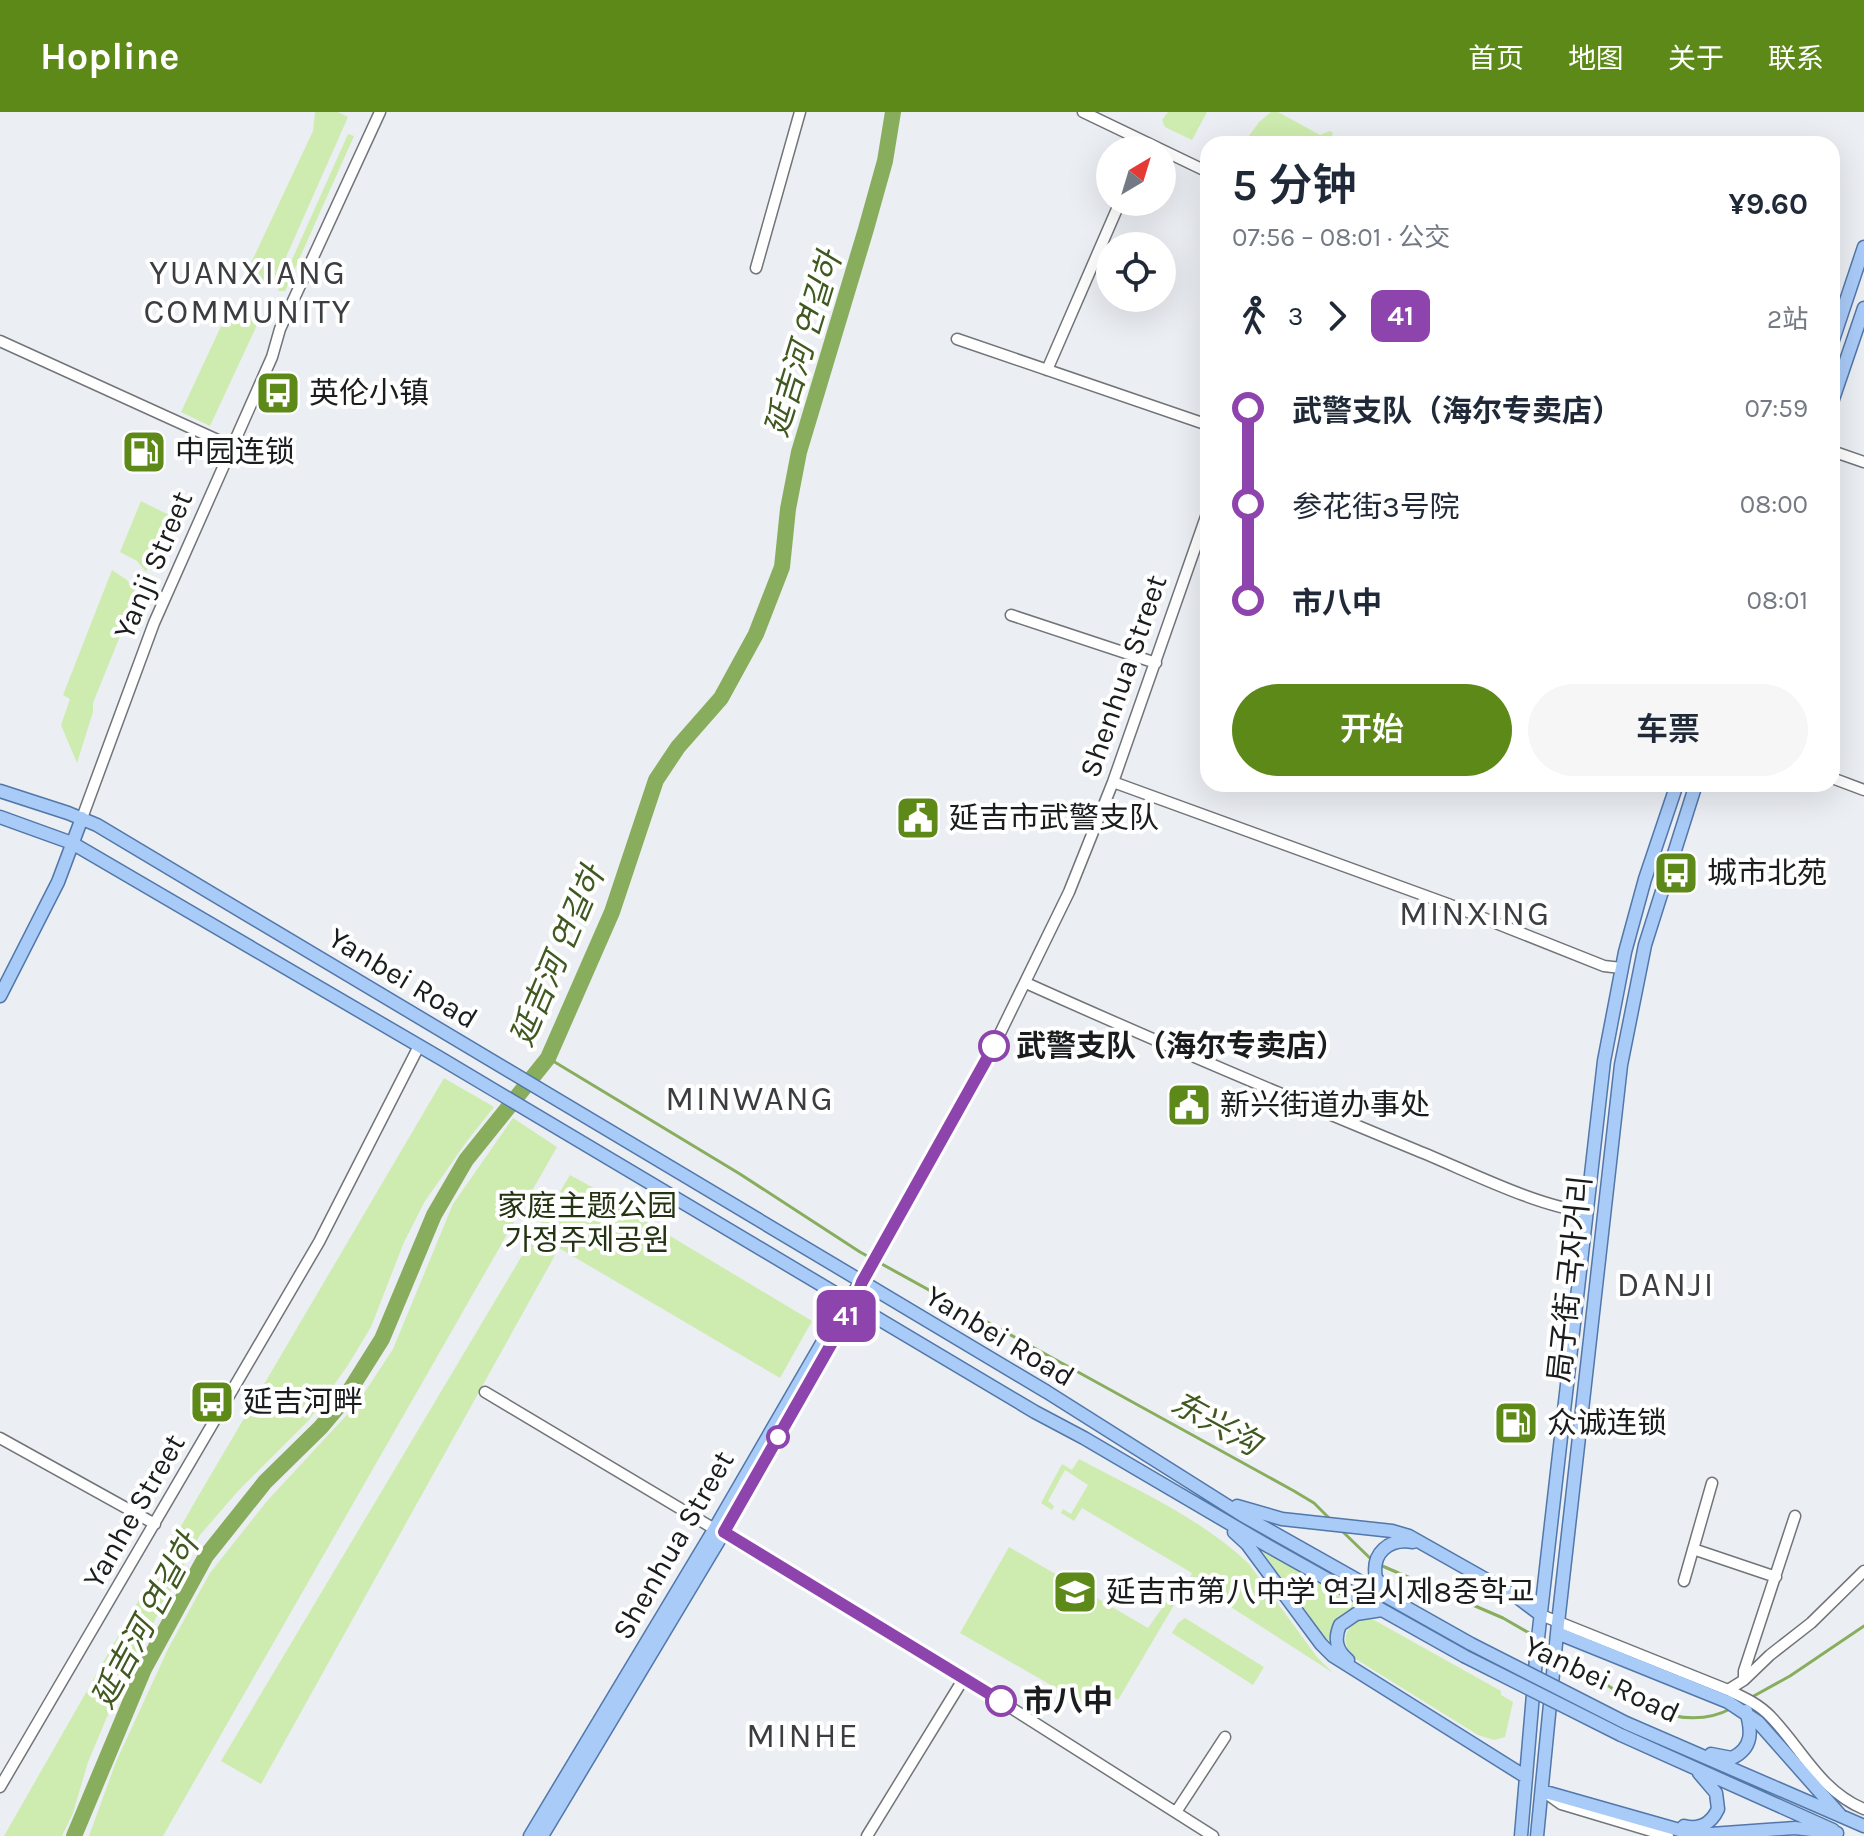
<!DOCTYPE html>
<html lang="zh">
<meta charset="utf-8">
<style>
:root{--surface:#fff;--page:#f6f6f7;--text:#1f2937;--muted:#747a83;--accent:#5d8918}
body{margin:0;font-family:Karla,"Noto Sans SC","Noto Sans KR",sans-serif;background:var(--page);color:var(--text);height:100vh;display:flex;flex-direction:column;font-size:30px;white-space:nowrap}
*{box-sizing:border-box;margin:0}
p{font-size:26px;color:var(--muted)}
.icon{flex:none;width:44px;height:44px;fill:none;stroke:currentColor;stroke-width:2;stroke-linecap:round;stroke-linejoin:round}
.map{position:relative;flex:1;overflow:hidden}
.panel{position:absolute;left:1200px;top:24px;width:640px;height:656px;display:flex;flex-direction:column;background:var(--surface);border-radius:24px;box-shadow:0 8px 32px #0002}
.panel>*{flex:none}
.badge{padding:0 16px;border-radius:12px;font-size:28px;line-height:52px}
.needle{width:52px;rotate:38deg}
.fabs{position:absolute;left:1096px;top:24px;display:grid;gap:16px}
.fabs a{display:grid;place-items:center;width:80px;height:80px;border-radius:50%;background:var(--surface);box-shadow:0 8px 32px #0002;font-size:40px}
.map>.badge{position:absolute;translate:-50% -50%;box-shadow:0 0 0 4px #fff}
.legs{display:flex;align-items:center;gap:12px;height:88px;padding:0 32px;font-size:26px}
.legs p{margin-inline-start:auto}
.summary{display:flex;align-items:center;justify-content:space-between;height:136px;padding:0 32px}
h1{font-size:44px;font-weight:600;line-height:60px}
.primary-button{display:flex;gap:16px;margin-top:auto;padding:16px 32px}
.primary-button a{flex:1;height:92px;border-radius:48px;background:var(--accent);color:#fff;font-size:32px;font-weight:600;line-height:92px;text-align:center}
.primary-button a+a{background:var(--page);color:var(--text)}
ul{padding:0 32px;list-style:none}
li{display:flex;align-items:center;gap:28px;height:96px;font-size:30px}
li i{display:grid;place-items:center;width:12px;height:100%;margin:0 10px;background:currentColor}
li i::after{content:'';width:20px;height:20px;margin:-10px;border:6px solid;border-radius:50%;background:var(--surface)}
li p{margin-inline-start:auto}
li:first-child i{background:linear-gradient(#0000 50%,currentColor 0)}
li:last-child i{background:linear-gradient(currentColor 50%,#0000 0)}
header{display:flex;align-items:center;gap:48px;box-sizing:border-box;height:112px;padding:0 40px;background:var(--accent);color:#fff}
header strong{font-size:38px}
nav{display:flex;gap:44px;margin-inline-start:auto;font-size:28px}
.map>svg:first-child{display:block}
.green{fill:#ceecaf}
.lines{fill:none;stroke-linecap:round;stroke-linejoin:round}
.stream{stroke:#88ae5d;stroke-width:3}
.river{stroke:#88ae5d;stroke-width:16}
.minor-casing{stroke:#717478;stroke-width:13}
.major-casing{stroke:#5277a9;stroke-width:15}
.minor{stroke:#fff;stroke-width:10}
.major{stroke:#a9cbf8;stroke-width:12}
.major-bridge-casing{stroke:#5277a9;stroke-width:15;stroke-linecap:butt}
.major-bridge{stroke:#a9cbf8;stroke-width:12}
.line-1-casing{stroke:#fff;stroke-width:18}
.line-1{stroke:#8e44ad;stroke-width:12}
.stop-1-dot{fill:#fff;stroke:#8e44ad;stroke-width:4}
.labels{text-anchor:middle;stroke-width:8;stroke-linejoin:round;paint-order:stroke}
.poi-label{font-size:30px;fill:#1a1c1d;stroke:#fff;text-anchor:start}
.street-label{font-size:30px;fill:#1a1c1d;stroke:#fff}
.stop-label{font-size:30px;font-weight:bold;fill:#1a1c1d;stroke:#fff;text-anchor:start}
.park-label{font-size:30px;fill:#243412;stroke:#fff}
.water-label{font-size:32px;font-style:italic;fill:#405920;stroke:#fff}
.quarter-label{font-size:34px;letter-spacing:2px;fill:#3b3d41;stroke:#fff}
</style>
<header>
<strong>Hopline</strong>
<nav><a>首页</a><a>地图</a><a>关于</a><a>联系</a></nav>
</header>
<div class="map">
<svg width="1864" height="1724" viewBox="0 0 1864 1724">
<rect width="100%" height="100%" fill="#ebeef3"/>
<path class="green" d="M315,0H338L348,5L275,170L268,168L267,175L244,166L313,19Z
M1168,0H1207L1192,28L1165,15L1162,8Z
M1271,0H1278L1320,23L1330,19L1333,21L1328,32H1243L1259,10Z
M348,22L354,24L285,179H278Z
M230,195L252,206L257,213L210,314L181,300Z
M141,389L169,403L146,460L137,449L120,440Z
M112,458L127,468L137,482L93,591V600L77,651L61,613L70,587L63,583Z
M444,966L494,995L467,1029L425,1089L404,1130L371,1215L348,1253L309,1308L238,1379L200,1423L120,1574L88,1650L73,1701L62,1724H4L196,1388Z
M513,1006L557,1035L163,1724H89L116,1650L168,1537L210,1461L267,1389L357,1292L393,1237L453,1092Z
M570,1063L621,1091L620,1094L812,1209L780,1266L559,1136L261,1672L221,1649Z
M1079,1347C1137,1378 1201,1406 1249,1452L1317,1545L1333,1561L1189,1468L1192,1461L1082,1396L1074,1409L1061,1401L1063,1397L1071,1402L1088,1373L1065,1358L1048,1389L1054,1394L1052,1398L1041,1391L1062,1352L1072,1358Z
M1009,1435L1148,1516L1167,1489L1174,1493L1118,1588L1108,1581L1096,1599L960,1521Z
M1259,1435L1363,1494C1342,1497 1334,1507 1332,1527L1327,1528Z
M1185,1506L1264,1555L1253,1573L1172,1521L1178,1511Z
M1367,1507L1374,1508L1501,1579V1583L1513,1590L1505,1625L1494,1628L1478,1623L1354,1546C1339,1530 1344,1511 1367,1507Z"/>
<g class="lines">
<path class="stream" d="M548,946L740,1062L860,1140L1294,1379L1314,1391L1330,1407
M1341,1418L1373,1449
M1380,1453L1503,1506L1536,1525
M1559,1540C1607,1572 1672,1629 1732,1596
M1752,1585L1790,1564L1864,1514"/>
<path class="river" d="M74,1724L144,1557L206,1444L265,1370L321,1315L343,1289L382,1227L434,1103L466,1048L548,946L612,800L656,668L678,635L721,586L756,522L782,455L788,397L799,340L866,117L885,49L893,0"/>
<g class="minor-casing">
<path id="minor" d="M1083,0L1208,60
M756,156L800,0
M957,227L1208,313
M0,229L233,335
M1047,258L1120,90
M1832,339L1864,350
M1011,503L1156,551
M1832,666L1864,678
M1113,670L1448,792L1604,854L1621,856
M82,706L154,511L272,245L280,217L380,0
M1026,871C1155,929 1285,984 1416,1038C1466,1058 1535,1094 1587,1100
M862,1170L985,952L1069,780L1113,670L1208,399
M485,1280L964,1566L1213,1724
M0,1326L155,1412
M1693,1437L1776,1465
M1684,1469L1712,1371
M1541,1503L1728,1578C1743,1585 1759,1592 1771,1605C1802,1637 1820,1679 1864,1697
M1744,1568V1559L1795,1404
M1728,1578L1744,1568L1770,1543L1811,1511L1864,1459
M0,1675L319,1130L419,934
M1547,1682L1561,1692L1668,1724
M1176,1700L1225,1625
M867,1724L964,1566"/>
</g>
<g class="major-casing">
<path id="major" d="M1832,231L1864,135
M1832,290L1864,196
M0,679L68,701L97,713L1047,1280L1242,1403L1471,1532
M0,705L72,731L440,946L1035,1300L1084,1326L1268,1434L1464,1544
M0,884L58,770L82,706
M1237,1394L1282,1407L1392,1419L1409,1424L1517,1485L1541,1503
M1234,1420L1247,1432L1321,1532L1333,1544L1526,1665
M1390,1483L1376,1466C1371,1441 1389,1426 1413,1430
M1557,1521L1728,1590L1758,1610L1841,1704
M1348,1548C1336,1538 1334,1527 1340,1513L1356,1502L1382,1498
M1626,1611L1864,1714
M1621,1623L1833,1718
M1711,1642L1732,1646C1753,1636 1752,1619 1746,1599
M1542,1679L1697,1723L1795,1716L1837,1721
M1684,1714C1699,1718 1711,1712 1718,1697L1716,1681L1699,1661
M530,1724L715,1416L847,1188L862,1170
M542,1724L724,1420L801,1282
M1521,1724L1537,1535L1604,949L1625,840L1645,767L1677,672
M1537,1724L1558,1511L1621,953L1645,833L1696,672"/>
</g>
<use href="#minor" class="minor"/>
<use href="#major" class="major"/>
<g class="major-bridge-casing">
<path id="major-bridge" d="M1471,1532L1626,1611
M1464,1544L1621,1623"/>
</g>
<use href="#major-bridge" class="major-bridge"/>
</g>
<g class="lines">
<g class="line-1-casing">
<path id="line-1" d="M994,934L862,1170L854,1192L724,1420L1001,1589"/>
</g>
<use href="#line-1" class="line-1"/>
</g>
<defs>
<g id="bus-square" transform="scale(2.3)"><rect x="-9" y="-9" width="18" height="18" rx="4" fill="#5d8918" stroke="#fff"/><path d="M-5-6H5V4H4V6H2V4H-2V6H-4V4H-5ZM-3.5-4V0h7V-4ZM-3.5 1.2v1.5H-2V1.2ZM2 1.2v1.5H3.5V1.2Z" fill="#fff"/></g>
<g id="fuel-square" transform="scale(2.3)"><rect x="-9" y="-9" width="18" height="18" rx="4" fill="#5d8918" stroke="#fff"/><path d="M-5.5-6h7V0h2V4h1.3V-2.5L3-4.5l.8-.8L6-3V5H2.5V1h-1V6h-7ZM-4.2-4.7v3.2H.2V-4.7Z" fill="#fff"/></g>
<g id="civic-square" transform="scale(2.3)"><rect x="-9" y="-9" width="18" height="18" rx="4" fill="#5d8918" stroke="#fff"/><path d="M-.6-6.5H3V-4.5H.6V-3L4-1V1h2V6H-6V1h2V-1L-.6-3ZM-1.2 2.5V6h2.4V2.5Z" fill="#fff"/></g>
<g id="school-square" transform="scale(2.3)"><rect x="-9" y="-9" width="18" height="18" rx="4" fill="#5d8918" stroke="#fff"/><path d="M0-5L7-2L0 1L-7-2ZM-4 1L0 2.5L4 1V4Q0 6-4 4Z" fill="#fff"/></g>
</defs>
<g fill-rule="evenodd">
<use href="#bus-square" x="278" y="281"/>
<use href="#fuel-square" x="144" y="340"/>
<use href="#civic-square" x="918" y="706"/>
<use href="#bus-square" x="1676" y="761"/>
<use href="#civic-square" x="1189" y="993"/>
<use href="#bus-square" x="212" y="1290"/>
<use href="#fuel-square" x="1516" y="1311"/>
<use href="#school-square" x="1075" y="1480"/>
</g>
<g class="stop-1-dot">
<circle cx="994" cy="934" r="14"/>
<circle cx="778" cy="1325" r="10"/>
<circle cx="1001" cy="1589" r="14"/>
</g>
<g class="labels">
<g class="poi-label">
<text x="309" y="291">英伦小镇</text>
<text x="175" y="350">中园连锁</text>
<text x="949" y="716">延吉市武警支队</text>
<text x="1707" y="771">城市北苑</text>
<text x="1220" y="1003">新兴街道办事处</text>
<text x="243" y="1300">延吉河畔</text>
<text x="1547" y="1321">众诚连锁</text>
<text x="1106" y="1490">延吉市第八中学 연길시제8중학교</text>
</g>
<g class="street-label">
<text transform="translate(153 453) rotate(-67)" y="10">Yanji Street</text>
<text transform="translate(1123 564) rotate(-71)" y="10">Shenhua Street</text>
<text transform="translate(403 866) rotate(31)" y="10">Yanbei Road</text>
<text transform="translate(1570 1167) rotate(-84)" y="10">局子街 국자거리</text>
<text transform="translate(1000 1224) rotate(31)" y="10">Yanbei Road</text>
<text transform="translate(134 1399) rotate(-60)" y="10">Yanhe Street</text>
<text transform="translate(673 1433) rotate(-60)" y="10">Shenhua Street</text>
<text transform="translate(1602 1567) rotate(25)" y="10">Yanbei Road</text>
</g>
<g class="stop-label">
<text x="1016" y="944">武警支队（海尔专卖店）</text>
<text x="1023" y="1599">市八中</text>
</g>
<g class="park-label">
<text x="587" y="1104">家庭主题公园<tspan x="587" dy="34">가정주제공원</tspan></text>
</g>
<g class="water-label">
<text transform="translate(803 232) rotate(-73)" y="11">延吉河 연길하</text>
<text transform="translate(557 844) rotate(-67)" y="11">延吉河 연길하</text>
<text transform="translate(1216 1311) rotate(29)" y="11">东兴沟</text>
<text transform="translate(145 1509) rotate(-62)" y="11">延吉河 연길하</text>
</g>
<g class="quarter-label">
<text x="248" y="172">YUANXIANG<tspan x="248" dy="39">COMMUNITY</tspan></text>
<text x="1475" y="813">MINXING</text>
<text x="750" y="998">MINWANG</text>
<text x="1666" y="1184">DANJI</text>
<text x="803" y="1635">MINHE</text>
</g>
</g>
</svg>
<div class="fabs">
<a><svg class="needle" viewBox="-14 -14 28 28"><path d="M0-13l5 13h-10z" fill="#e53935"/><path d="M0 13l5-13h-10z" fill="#747a83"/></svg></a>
<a><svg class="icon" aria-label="locate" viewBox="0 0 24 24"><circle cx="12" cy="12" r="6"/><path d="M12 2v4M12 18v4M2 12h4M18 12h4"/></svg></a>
</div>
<b class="badge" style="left:846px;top:1204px;background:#8e44ad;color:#fff">41</b>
<section class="panel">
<div class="summary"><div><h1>5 分钟</h1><p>07:56 – 08:01 · 公交</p></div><b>¥9.60</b></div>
<div class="legs"><svg class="icon" aria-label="walk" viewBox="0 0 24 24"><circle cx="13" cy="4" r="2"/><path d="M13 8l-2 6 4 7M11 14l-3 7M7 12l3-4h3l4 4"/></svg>3<svg class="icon" aria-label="forward" viewBox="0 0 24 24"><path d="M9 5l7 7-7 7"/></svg><b class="badge" style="background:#8e44ad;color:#fff">41</b><p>2站</p></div>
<ul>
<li><i style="color:#8e44ad"></i><b>武警支队（海尔专卖店）</b><p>07:59</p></li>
<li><i style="color:#8e44ad"></i><span>参花街3号院</span><p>08:00</p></li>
<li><i style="color:#8e44ad"></i><b>市八中</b><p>08:01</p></li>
</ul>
<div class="primary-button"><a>开始</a><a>车票</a></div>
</section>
</div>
